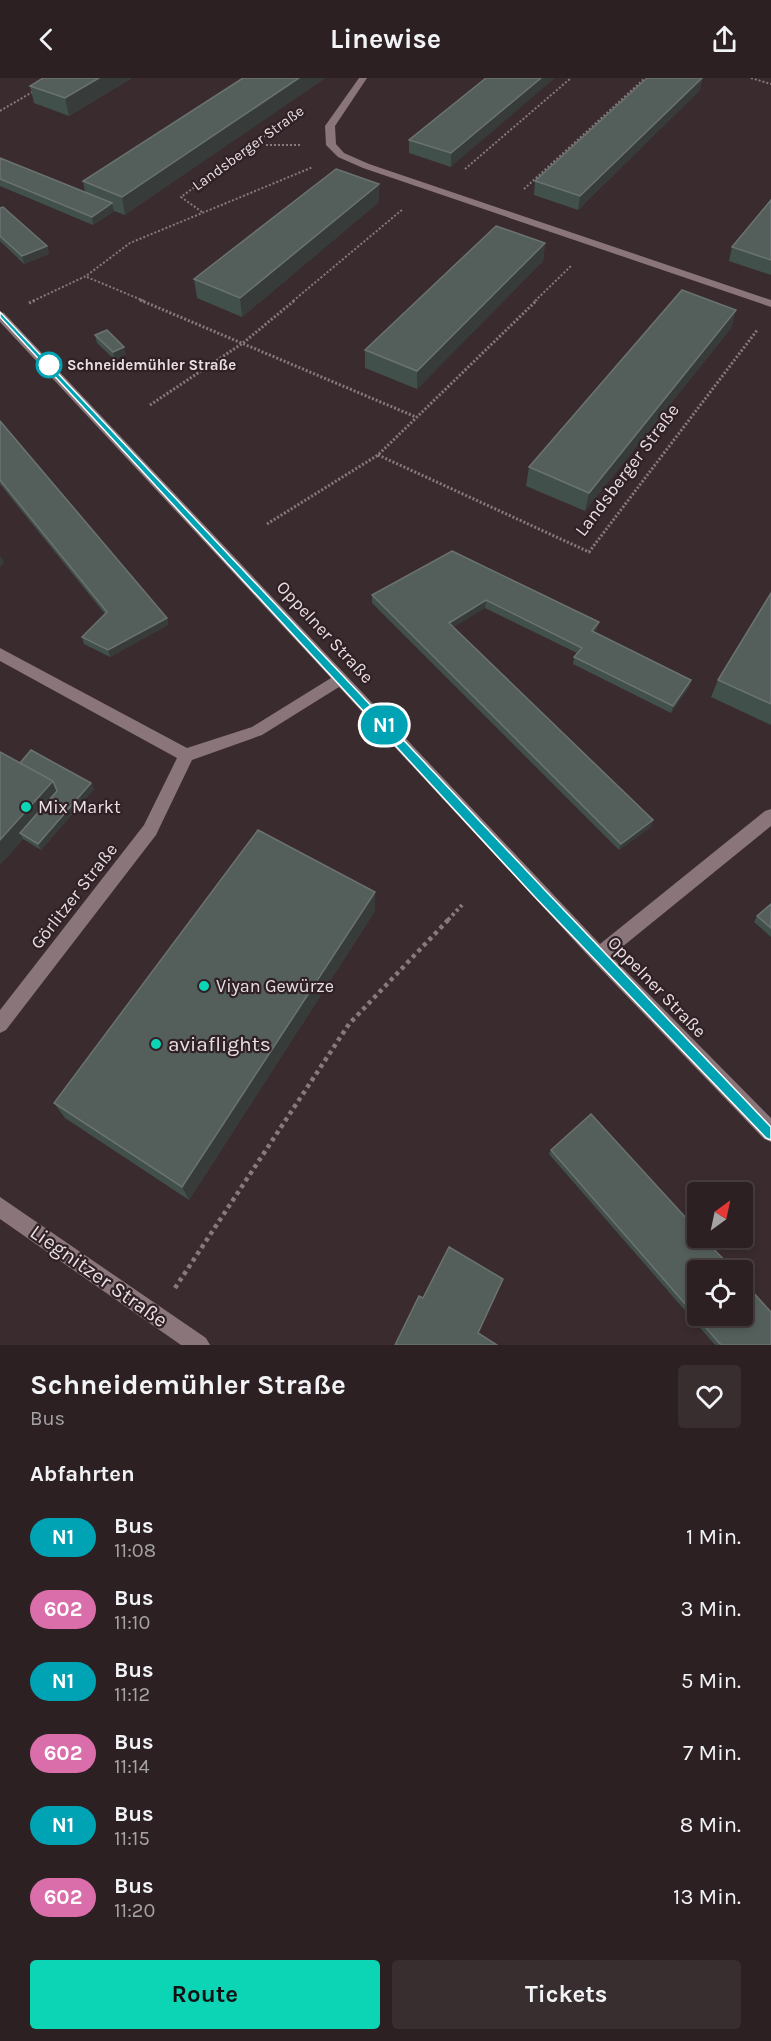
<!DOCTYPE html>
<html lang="de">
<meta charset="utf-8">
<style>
:root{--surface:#2c2022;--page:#382d2f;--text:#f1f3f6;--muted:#a6a3a5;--line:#483e40;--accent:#0cd5b5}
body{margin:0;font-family:Karla,sans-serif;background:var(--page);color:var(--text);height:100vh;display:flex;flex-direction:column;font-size:22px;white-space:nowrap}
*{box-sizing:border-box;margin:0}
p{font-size:20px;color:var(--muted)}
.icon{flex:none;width:33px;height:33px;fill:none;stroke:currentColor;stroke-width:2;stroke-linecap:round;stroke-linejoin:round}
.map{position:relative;height:1267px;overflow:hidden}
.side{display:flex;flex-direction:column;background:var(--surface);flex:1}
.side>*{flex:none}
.badge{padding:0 12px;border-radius:20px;font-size:21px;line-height:39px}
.needle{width:39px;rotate:33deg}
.controls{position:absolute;left:687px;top:1104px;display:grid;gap:12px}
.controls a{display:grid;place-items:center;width:66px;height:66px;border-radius:6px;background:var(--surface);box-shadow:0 3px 9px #0003,0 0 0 2px var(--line);font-size:30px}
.map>.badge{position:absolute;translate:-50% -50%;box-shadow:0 0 0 3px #fff}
h2{padding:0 30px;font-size:22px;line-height:54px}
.round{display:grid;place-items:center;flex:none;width:63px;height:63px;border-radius:6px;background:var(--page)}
.head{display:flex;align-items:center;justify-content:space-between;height:102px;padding:0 30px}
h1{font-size:28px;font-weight:700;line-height:45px}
.action{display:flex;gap:12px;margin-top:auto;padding:12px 30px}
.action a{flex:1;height:69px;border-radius:6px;background:var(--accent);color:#111;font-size:24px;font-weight:700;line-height:69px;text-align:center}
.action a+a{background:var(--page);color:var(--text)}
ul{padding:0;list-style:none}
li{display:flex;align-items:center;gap:18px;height:72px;padding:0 30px}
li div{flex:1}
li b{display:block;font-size:22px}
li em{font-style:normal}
li .badge{min-width:66px;font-weight:700;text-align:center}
header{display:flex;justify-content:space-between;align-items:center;height:78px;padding:0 30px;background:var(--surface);font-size:27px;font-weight:700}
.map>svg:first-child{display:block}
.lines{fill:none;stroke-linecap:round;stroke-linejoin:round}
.path-far3{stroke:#877a7d;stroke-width:2;stroke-dasharray:2 2;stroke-linecap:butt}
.path-far2{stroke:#877a7d;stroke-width:3;stroke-dasharray:2 2;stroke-linecap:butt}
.path-far1{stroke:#877a7d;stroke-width:4;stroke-dasharray:3 3;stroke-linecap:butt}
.path{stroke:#877a7d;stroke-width:4.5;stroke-dasharray:4 4;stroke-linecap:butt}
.minor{fill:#89757a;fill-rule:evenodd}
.wall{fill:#42504c}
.shaded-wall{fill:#373b39}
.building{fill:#545f5c;stroke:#6b7371;stroke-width:1.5}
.line{fill:#00a3b4;stroke:#fff;stroke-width:1.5}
.stop-dot{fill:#fff;stroke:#00a3b4;stroke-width:3}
.poi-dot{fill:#0cd5b5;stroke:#2f2125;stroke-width:2}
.labels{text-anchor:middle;stroke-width:4.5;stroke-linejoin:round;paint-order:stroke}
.far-street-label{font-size:15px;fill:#e9dee1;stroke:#2f2125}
.far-stop-label{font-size:15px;font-weight:bold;fill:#e9dee1;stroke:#2f2125;text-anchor:start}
.street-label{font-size:18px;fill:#e9dee1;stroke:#2f2125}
.poi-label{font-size:18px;fill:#e9dee1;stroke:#2f2125;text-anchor:start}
.near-poi-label{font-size:21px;fill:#e9dee1;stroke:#2f2125;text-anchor:start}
.near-street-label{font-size:21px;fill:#e9dee1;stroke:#2f2125}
</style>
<header><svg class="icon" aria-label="back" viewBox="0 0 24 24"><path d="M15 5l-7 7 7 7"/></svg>Linewise<svg class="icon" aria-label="share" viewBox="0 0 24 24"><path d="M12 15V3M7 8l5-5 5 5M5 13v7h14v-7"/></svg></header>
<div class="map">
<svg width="771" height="1267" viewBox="0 0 771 1267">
<rect width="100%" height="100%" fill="#3a2b2e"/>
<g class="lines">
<path class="path-far3" d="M751,0L771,6
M0,33L34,13
M254,67H300
M465,91L571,0
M524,111L645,0
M202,134L181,119L303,30
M87,199L144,223
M33,223L86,198L130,165L313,89
M293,223L403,131
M535,223L572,187"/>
<path class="path-far2" d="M140,222L416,339
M29,225L36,222
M150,327L243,265L295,222
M378,377L589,474L758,251
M267,446L378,377L537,222"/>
<path class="path-far1" d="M448,842L462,827"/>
<path class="path" d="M175,1210L349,946L449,841"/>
<path class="minor" d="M359,0H367L335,48L336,66L344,75L369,86L771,222V229L363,90L338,79L326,67L325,48Z
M0,234L4,235L600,866L765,733L771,731V748L611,878L771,1040V1064L764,1061L593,883L339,609L262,657L192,682L156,757L6,952L0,955V932L144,747L177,680L0,583V570L187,670L252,649L331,600L0,244Z
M0,1119L206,1260L210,1267H181L0,1141Z"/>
</g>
<path class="wall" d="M132,0L69,38L34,25L30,8Z
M243,0L125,137L114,133L93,147L0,108V80L85,114L83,103Z
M486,0L451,89L409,75V62Z
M700,12L578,132L534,117L535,103Z
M771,122V197L729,183L732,169Z
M379,124L242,239L197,220L194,201Z
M0,130L47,168L49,176L24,186L0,163Z
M545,165L543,183L417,311L365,290V272Z
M736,232L731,250L585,433L526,408L529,389Z
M95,257L126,276L115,282L97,265Z
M0,343L167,540L168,547L110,579L84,566L82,559L105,536L0,406Z
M452,473L597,551L594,555L691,602L689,609L671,635L573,586L574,579L577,575L485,530L453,549L653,742L651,749L619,772L372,525V517Z
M771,515V647L711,619L718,602Z
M0,674L20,685L91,705L94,711L41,772L23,761L0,787Z
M771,826V859L754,844L757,838Z
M375,833L189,1122L65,1040L54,1025Z
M551,1072L771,1267H715L549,1076Z"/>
<path class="shaded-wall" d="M99,0H132L69,38L65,20Z
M299,0H326L125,137L122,119Z
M541,0H555L451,89V75Z
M702,0H703L700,12L578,132L580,118Z
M379,106V124L242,239L240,220Z
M112,125L114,133L93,147L92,139Z
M545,165L543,183L417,311V293Z
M47,168L49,176L24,186L22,178Z
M736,232L731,250L585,433L589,415Z
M124,269L126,276L115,282L113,274Z
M1,478L4,485L0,489V479Z
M486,522L485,530L449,552V545Z
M167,540L168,547L110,579L108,572Z
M599,544L597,551L590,560L592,553Z
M691,602L689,609L671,635L673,628Z
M53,703L60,719L20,755L23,761L0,787V762Z
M91,705L94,711L41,772L38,766Z
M653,742L651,749L619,772L621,766Z
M375,814V833L189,1122L182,1109Z"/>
<path class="building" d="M43,0H99L65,20L30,8Z
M243,0H299L122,119L83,103Z
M486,0H541L451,75L409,62Z
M647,0H702L580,118L535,103Z
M0,80L112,125L92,139L0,101Z
M336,91L379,106L240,220L194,201Z
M771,122V182L732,169Z
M3,129L47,168L22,178L0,158V130Z
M496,148L545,165L417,293L365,272Z
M682,212L736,232L589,415L529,389Z
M107,252L124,269L113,274L95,257Z
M0,343L167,540L108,572L82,559L107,534L0,402Z
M452,473L599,544L592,553L691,602L673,628L574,579L582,570L486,522L449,545L653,742L621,766L372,517Z
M771,515V626L718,602Z
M31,672L91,705L38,766L20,755L57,713L53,703L20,685Z
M0,674L53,703L0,762Z
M258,752L375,814L182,1109L54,1025Z
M771,826V850L757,838Z
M591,1036L698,1153V1160H703L734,1192H698V1238H742V1202L771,1234V1267H721L551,1072Z
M449,1169L503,1201L478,1255L497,1267H395L419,1218L423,1220Z"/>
<path class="line" d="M0,234L542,809L771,1049V1062L766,1060L533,817L0,239Z"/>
<circle class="stop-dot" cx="49" cy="287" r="12"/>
<g class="poi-dot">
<circle cx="26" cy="729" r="6"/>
<circle cx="204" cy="908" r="6"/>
<circle cx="156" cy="966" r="6"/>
</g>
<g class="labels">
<g class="far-street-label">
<text transform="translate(248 70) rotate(-36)" y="5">Landsberger Straße</text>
</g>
<g class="far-stop-label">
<text x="67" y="292">Schneidemühler Straße</text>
</g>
<g class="street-label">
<text transform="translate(627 392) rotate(-53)" y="6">Landsberger Straße</text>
<text transform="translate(325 554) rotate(47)" y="6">Oppelner Straße</text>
<text transform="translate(74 818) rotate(-52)" y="6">Görlitzer Straße</text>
<text transform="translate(657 909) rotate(46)" y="6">Oppelner Straße</text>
</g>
<g class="poi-label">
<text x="38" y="735">Mix Markt</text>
<text x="216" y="914">Viyan Gewürze</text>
</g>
<g class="near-poi-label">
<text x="168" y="973">aviaflights</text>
</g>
<g class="near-street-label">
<text transform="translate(99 1198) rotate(35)" y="7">Liegnitzer Straße</text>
</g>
</g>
</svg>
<div class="controls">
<a><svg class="needle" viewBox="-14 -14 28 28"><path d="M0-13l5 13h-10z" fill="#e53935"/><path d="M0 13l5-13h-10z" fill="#a6a3a5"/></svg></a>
<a><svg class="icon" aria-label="locate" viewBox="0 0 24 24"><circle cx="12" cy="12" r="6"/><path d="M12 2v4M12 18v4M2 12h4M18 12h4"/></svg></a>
</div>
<b class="badge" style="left:384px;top:647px;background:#00a3b4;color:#fff">N1</b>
</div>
<section class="side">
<div class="head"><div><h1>Schneidemühler Straße</h1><p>Bus</p></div><a class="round"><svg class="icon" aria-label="heart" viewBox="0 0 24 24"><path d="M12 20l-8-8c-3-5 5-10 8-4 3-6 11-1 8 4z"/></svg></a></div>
<h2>Abfahrten</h2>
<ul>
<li><span class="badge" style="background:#00a3b4;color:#fff">N1</span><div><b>Bus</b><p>11:08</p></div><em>1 Min.</em></li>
<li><span class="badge" style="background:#da6eab;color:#fff">602</span><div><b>Bus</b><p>11:10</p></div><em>3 Min.</em></li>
<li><span class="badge" style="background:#00a3b4;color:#fff">N1</span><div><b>Bus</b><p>11:12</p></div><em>5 Min.</em></li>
<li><span class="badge" style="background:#da6eab;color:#fff">602</span><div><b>Bus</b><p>11:14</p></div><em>7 Min.</em></li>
<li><span class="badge" style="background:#00a3b4;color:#fff">N1</span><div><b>Bus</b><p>11:15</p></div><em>8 Min.</em></li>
<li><span class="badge" style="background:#da6eab;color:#fff">602</span><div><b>Bus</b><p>11:20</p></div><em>13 Min.</em></li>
</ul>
<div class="action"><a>Route</a><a>Tickets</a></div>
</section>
